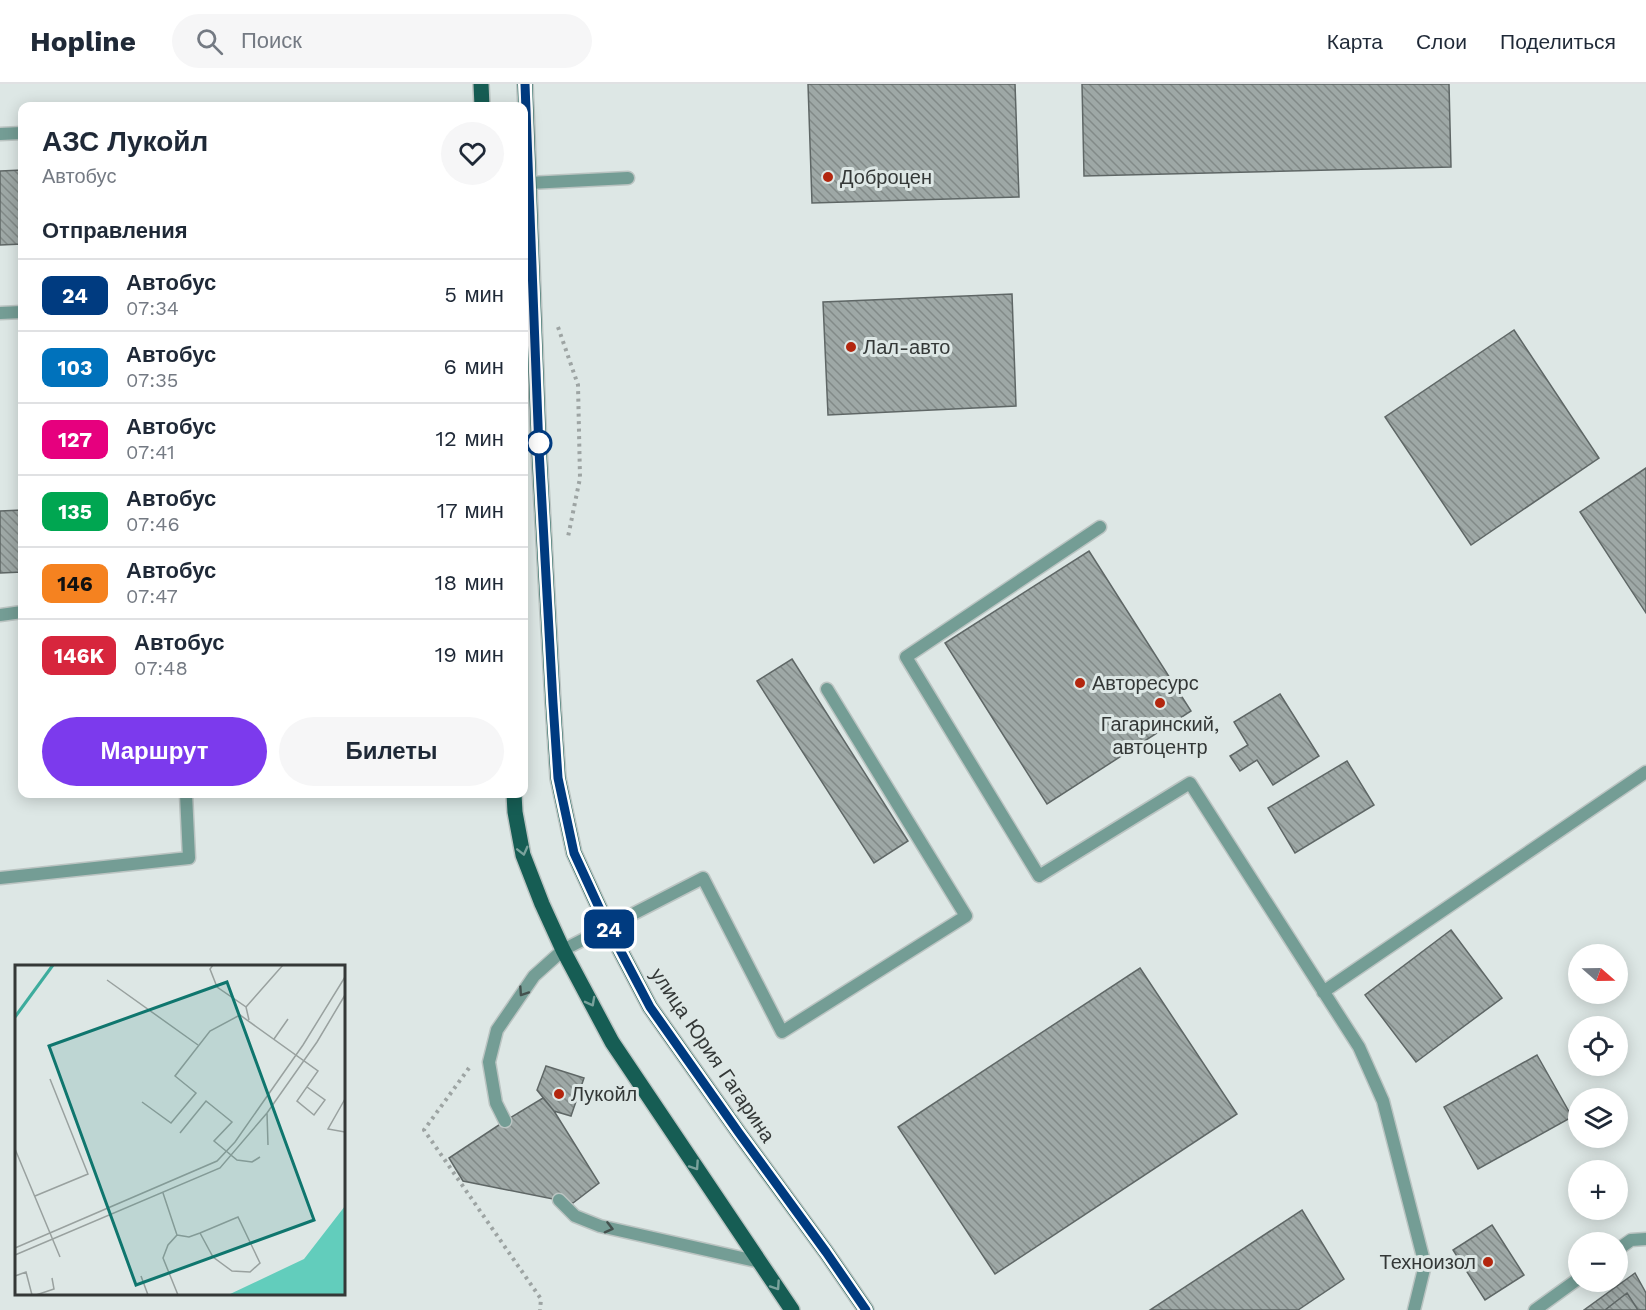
<!DOCTYPE html>
<html lang="ru">
<meta charset="utf-8">
<style>
:root{--surface:#fff;--page:#f6f6f7;--text:#1f2937;--muted:#747a83;--line:#e0e1e3;--accent:#7c3aed}
body{margin:0;font-family:"Work Sans",sans-serif;background:var(--page);color:var(--text);height:100vh;display:flex;flex-direction:column;font-size:22px;white-space:nowrap}
*{box-sizing:border-box;margin:0}
p{font-size:20px;color:var(--muted)}
.icon{flex:none;width:33px;height:33px;fill:none;stroke:currentColor;stroke-width:2;stroke-linecap:round;stroke-linejoin:round}
.map{position:relative;flex:1;overflow:hidden}
.panel{position:absolute;left:18px;top:18px;width:510px;height:696px;display:flex;flex-direction:column;background:var(--surface);border-radius:12px;box-shadow:0 3px 15px #0003}
.panel>*{flex:none}
.badge{padding:0 12px;border-radius:9px;font-size:21px;line-height:39px}
.needle{width:39px;rotate:110deg}
.tools{position:absolute;left:1568px;top:860px;display:grid;gap:12px}
.tools a{display:grid;place-items:center;width:60px;height:60px;border-radius:50%;background:var(--surface);box-shadow:0 3px 15px #0003;font-size:30px}
.map>.badge{position:absolute;translate:-50% -50%;box-shadow:0 0 0 3px #fff}
h2{padding:0 24px;font-size:22px;line-height:54px}
.round{display:grid;place-items:center;flex:none;width:63px;height:63px;border-radius:32px;background:var(--page)}
.summary{display:flex;align-items:center;justify-content:space-between;height:102px;padding:0 24px}
h1{font-size:28px;font-weight:700;line-height:45px}
.action{display:flex;gap:12px;margin-top:auto;padding:12px 24px}
.action a{flex:1;height:69px;border-radius:36px;background:var(--accent);color:#fff;font-size:24px;font-weight:700;line-height:69px;text-align:center}
.action a+a{background:var(--page);color:var(--text)}
ul{padding:0;list-style:none}
li{display:flex;align-items:center;gap:18px;height:72px;padding:0 24px;border-top:2px solid var(--line)}
li div{flex:1}
li b{display:block;font-size:22px}
li em{font-style:normal}
li .badge{min-width:66px;font-weight:700;text-align:center}
header{display:flex;align-items:center;gap:36px;box-sizing:border-box;height:84px;padding:0 30px;background:var(--surface);border-bottom:2px solid var(--line)}
header strong{font-size:28px}
nav{display:flex;gap:33px;margin-inline-start:auto;font-size:21px}
.search{width:420px;height:54px;background:var(--page);display:flex;align-items:center;gap:15px;box-sizing:border-box;padding:0 21px;border-radius:33px;color:var(--muted);font-size:22px}
.map>svg:first-child{display:block}
.building{fill:url(#building-back-hatch);stroke:#5f6766;stroke-width:1.5}
.lines{fill:none;stroke-linecap:round;stroke-linejoin:round}
.lane-casing{stroke:#bbc4c2;stroke-width:15}
.primary-casing{stroke:#bbc4c2;stroke-width:18}
.path{stroke:#9da4a3;stroke-width:4;stroke-dasharray:3 4.5;stroke-linecap:butt}
.lane{stroke:#749d95;stroke-width:12}
.primary{stroke:#165d54;stroke-width:15}
.oneway{stroke:#7aa29c}
.oneway2{stroke:#44514e}
.line-casing{stroke:#fff;stroke-width:14}
.line{stroke:#003b80;stroke-width:9}
.poi-dot{fill:#b3260e;stroke:#dde7e5;stroke-width:2}
.stop-dot{fill:#fff;stroke:#003b80;stroke-width:3}
.labels{text-anchor:middle;stroke-width:6;stroke-linejoin:round;paint-order:stroke}
.poi-label{font-size:20px;fill:#343837;stroke:#dde7e5;text-anchor:start}
.street-label{font-size:20px;fill:#343837;stroke:#dde7e5}
.inset-river{fill:none;stroke:#3dac9d;stroke-width:3}
.inset-road{fill:none;stroke:#99a19f;stroke-width:1.5}
.view{fill:#0f766e;fill-opacity:0.15;stroke:#0f766e;stroke-width:3}
.inset-edge{fill:none;stroke:#343837;stroke-width:3}
</style>
<header>
<strong>Hopline</strong>
<div class="search"><svg class="icon" aria-label="search" viewBox="0 0 24 24"><circle cx="10" cy="10" r="6"/><path d="M15 15l6 6"/></svg>Поиск</div>
<nav><a>Карта</a><a>Слои</a><a>Поделиться</a></nav>
</header>
<div class="map">
<svg width="1646" height="1226" viewBox="0 0 1646 1226">
<defs>
<pattern id="building-back-hatch" width="6" height="6" patternUnits="userSpaceOnUse" patternTransform="scale(1.5)"><rect width="6" height="6" fill="#9ea8a6"/><path d="M-1 5l2 2M0 0l6 6M5-1l2 2" fill="none" stroke="#828a88"/></pattern>
</defs>
<rect width="100%" height="100%" fill="#dde7e5"/>
<path class="building" d="M808,0H1015L1019,113L812,119Z
M1082,0H1449L1451,83L1084,92Z
M22,86V160L0,161V87Z
M1012,210L1016,322L828,331L823,218Z
M1514,246L1599,374L1471,461L1385,333Z
M1646,384V529L1580,428Z
M22,426V488L0,489V427Z
M1089,467L1191,627L1047,720L945,559Z
M792,575L908,757L874,779L757,597Z
M1280,610L1319,672L1273,701L1257,676L1240,687L1230,672L1248,661L1234,638Z
M1347,677L1374,721L1295,769L1268,724Z
M1451,846L1502,914L1416,978L1365,911Z
M1140,884L1237,1030L995,1190L898,1043Z
M1537,971L1572,1033L1478,1085L1444,1023Z
M546,982L584,994L571,1032L554,1027L537,1006Z
M543,1014L554,1027L599,1099L573,1119L463,1097L449,1074L505,1037Z
M1302,1126L1344,1195L1298,1226H1150Z
M1492,1141L1524,1191L1485,1216L1453,1166Z
M1635,1189L1646,1209V1226H1584Z
M1627,1209L1638,1226H1605Z"/>
<g class="lines">
<g class="lane-casing">
<path id="lane" d="M0,50L22,49
M529,99L628,94
M0,229L22,228
M1100,443L906,573L1039,792L1190,699L1359,963L1383,1017L1425,1181L1414,1226
M0,531L22,528
M0,794L189,774L186,710
M1323,908L1646,688
M505,1037L496,1019L489,978L497,946L534,892L563,866L703,794L782,948L966,832L827,605
M559,1116L575,1132L600,1142L760,1178
M1617,1166L1631,1156L1646,1155
M1535,1226L1578,1195"/>
</g>
<g class="primary-casing">
<path id="primary" d="M481,0L482,22
M525,0L539,366L553,619L558,694L574,769L608,843L650,923L739,1049L826,1168L866,1226
M514,710L515,728L523,771L542,820L563,866L612,958L792,1226"/>
</g>
<path class="path" d="M558,243L578,301L580,394L568,453
M469,984L424,1046L541,1215L540,1226"/>
<use href="#lane" class="lane"/>
<use href="#primary" class="primary"/>
</g>
<defs><path id="oneway-chevron" d="M-2-3.5L2.5 0L-2 3.5" fill="none" stroke-width="1.6" stroke-linecap="round" stroke-linejoin="round" transform="scale(1.5)"/></defs>
<g class="oneway">
<use href="#oneway-chevron" transform="translate(523 767) rotate(76)"/>
<use href="#oneway-chevron" transform="translate(591 918) rotate(62)"/>
<use href="#oneway-chevron" transform="translate(695 1082) rotate(56)"/>
<use href="#oneway-chevron" transform="translate(776 1202) rotate(56)"/>
</g>
<g class="oneway2">
<use href="#oneway-chevron" transform="translate(523 908) rotate(124)"/>
<use href="#oneway-chevron" transform="translate(609 1144) rotate(14)"/>
</g>
<g class="lines">
<g class="line-casing">
<path id="line" d="M525,0L539,366L553,619L558,694L574,769L608,843L650,923L739,1049L826,1168L866,1226"/>
</g>
<use href="#line" class="line"/>
</g>
<g class="poi-dot">
<circle cx="828" cy="93" r="6"/>
<circle cx="851" cy="263" r="6"/>
<circle cx="1080" cy="599" r="6"/>
<circle cx="1160" cy="619" r="6"/>
<circle cx="559" cy="1010" r="6"/>
<circle cx="1488" cy="1178" r="6"/>
</g>
<circle class="stop-dot" cx="539" cy="359" r="12"/>
<g class="labels">
<g class="poi-label">
<text x="840" y="100">Доброцен</text>
<text x="863" y="270">Лал-авто</text>
<text x="1092" y="606">Авторесурс</text>
<text x="1160" y="647" text-anchor="middle">Гагаринский,<tspan x="1160" dy="23">автоцентр</tspan></text>
<text x="571" y="1017">Лукойл</text>
<text x="1476" y="1185" text-anchor="end">Техноизол</text>
</g>
<g class="street-label">
<text transform="translate(713 971) rotate(56)" y="7">улица Юрия Гагарина</text>
</g>
</g>
<g transform="translate(15 881)">
<rect width="330" height="330" fill="#dde7e5"/>
<path d="M330,241V330H213L289,294Z" fill="#62cdbc"/>
<path class="inset-river" d="M0,52L38,0"/>
<path class="inset-road" d="M198,0L195,4L202,22L231,42L234,55M92,15L183,80M231,42L268,0M259,74L273,54M330,134L313,164L330,167M127,137L156,158L181,128L160,111L195,66L225,50L303,106L282,136L299,150L310,135L292,122M252,148L253,180M165,168L191,136L217,157L199,176L222,195L237,197L245,192M0,184L45,292M148,228L162,270L153,280L148,293L163,330M20,231L73,209L35,114M162,270L174,272L185,268L223,252L245,298L235,307L217,306L198,292L185,268M0,283L202,196L220,177L288,80L330,12M0,290L205,203L252,148L302,77L330,30M0,311L11,307L17,330M126,311L133,330M21,330L39,324L37,313"/>
<path class="view" d="M212,17L299,255L121,320L34,81Z"/>
<rect width="330" height="330" class="inset-edge"/>
</g>
</svg>
<div class="tools">
<a><svg class="needle" viewBox="-14 -14 28 28"><path d="M0-13l5 13h-10z" fill="#e53935"/><path d="M0 13l5-13h-10z" fill="#747a83"/></svg></a>
<a><svg class="icon" aria-label="locate" viewBox="0 0 24 24"><circle cx="12" cy="12" r="6"/><path d="M12 2v4M12 18v4M2 12h4M18 12h4"/></svg></a>
<a><svg class="icon" aria-label="layers" viewBox="0 0 24 24"><path d="M12 4l9 5-9 5-9-5zM3 14l9 5 9-5"/></svg></a>
<a>+</a>
<a>−</a>
</div>
<b class="badge" style="left:609px;top:845px;background:#003b80;color:#fff">24</b>
<section class="panel">
<div class="summary"><div><h1>АЗС Лукойл</h1><p>Автобус</p></div><a class="round"><svg class="icon" aria-label="heart" viewBox="0 0 24 24"><path d="M12 20l-8-8c-3-5 5-10 8-4 3-6 11-1 8 4z"/></svg></a></div>
<h2>Отправления</h2>
<ul>
<li><span class="badge" style="background:#003b80;color:#fff">24</span><div><b>Автобус</b><p>07:34</p></div><em>5 мин</em></li>
<li><span class="badge" style="background:#0072bc;color:#fff">103</span><div><b>Автобус</b><p>07:35</p></div><em>6 мин</em></li>
<li><span class="badge" style="background:#e6007e;color:#fff">127</span><div><b>Автобус</b><p>07:41</p></div><em>12 мин</em></li>
<li><span class="badge" style="background:#00a651;color:#fff">135</span><div><b>Автобус</b><p>07:46</p></div><em>17 мин</em></li>
<li><span class="badge" style="background:#f58220;color:#111">146</span><div><b>Автобус</b><p>07:47</p></div><em>18 мин</em></li>
<li><span class="badge" style="background:#d7263d;color:#fff">146K</span><div><b>Автобус</b><p>07:48</p></div><em>19 мин</em></li>
</ul>
<div class="action"><a>Маршрут</a><a>Билеты</a></div>
</section>
</div>
